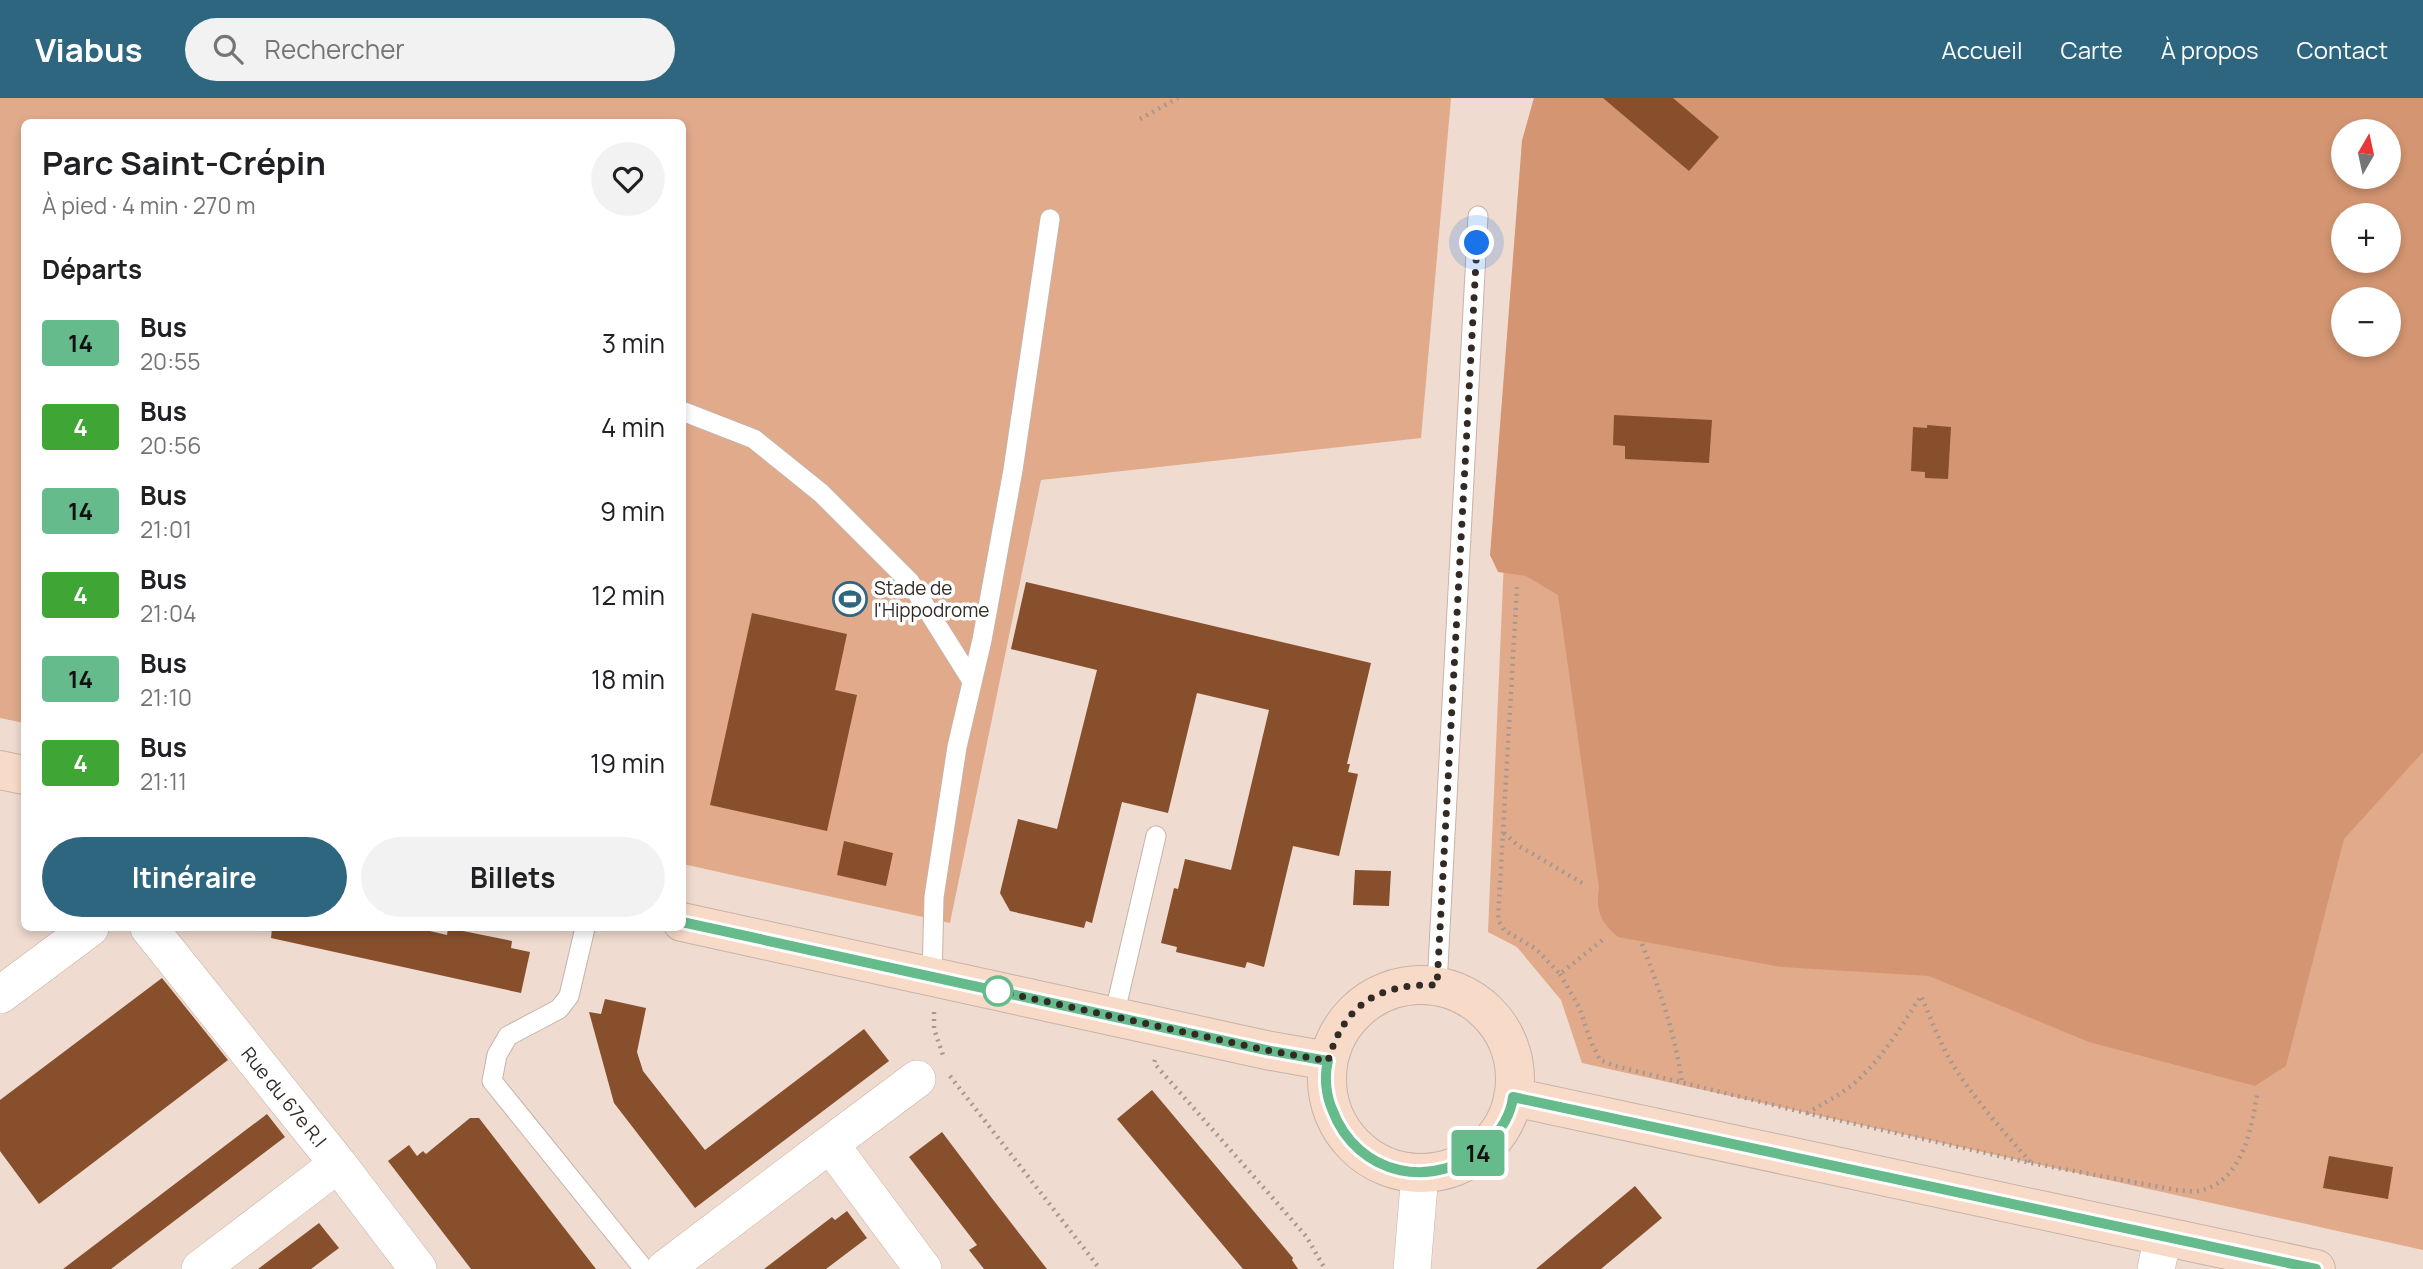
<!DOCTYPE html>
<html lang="fr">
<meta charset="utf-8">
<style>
:root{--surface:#fff;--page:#f2f2f2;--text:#202124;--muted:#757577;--accent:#2e6680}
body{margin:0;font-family:Manrope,sans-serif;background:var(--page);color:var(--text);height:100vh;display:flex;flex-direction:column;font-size:26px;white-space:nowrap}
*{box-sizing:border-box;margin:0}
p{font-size:23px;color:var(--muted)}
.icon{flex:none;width:38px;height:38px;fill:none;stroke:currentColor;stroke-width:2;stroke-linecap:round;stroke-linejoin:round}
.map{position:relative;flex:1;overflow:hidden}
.panel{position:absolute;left:21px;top:21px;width:665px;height:812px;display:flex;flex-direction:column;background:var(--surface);border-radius:10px;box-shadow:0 4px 10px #0003}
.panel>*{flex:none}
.badge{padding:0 14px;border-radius:5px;font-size:24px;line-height:46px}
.needle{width:46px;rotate:9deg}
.buttons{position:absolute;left:2331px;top:21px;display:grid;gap:14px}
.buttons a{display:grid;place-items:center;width:70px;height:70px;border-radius:50%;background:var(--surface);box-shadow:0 4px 10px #0003;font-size:35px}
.you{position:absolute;width:35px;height:35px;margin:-18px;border:5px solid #fff;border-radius:50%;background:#1a73e8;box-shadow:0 0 0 10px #1a73e833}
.map>.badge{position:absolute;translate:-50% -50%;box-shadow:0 0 0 4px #fff}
h2{padding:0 21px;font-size:26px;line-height:63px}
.round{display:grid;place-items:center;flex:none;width:74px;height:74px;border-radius:37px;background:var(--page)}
.overview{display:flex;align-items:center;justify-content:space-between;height:119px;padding:0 21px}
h1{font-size:33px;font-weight:700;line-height:52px}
.button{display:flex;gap:14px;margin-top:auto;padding:14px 21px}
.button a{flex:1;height:80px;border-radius:42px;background:var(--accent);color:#fff;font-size:28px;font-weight:700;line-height:80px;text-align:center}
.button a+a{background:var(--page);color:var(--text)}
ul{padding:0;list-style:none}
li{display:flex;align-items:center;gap:21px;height:84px;padding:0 21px}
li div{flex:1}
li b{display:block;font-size:26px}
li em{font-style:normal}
li .badge{min-width:77px;font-weight:700;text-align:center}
header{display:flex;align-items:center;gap:42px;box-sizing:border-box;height:98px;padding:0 35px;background:var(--accent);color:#fff}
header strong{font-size:33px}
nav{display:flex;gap:38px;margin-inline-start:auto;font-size:24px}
.search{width:490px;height:63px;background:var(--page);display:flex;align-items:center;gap:18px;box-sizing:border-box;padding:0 24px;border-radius:38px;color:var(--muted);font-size:26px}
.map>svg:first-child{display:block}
.green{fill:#e0aa8b;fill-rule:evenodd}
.forest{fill:#d49672;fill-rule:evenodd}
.building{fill:#874f2c}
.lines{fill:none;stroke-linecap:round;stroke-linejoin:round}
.lane-casing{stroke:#c7b3a8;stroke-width:21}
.street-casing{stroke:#c7b3a8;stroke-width:38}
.secondary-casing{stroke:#c7b3a8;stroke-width:40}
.path{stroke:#a7988f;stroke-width:4.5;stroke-dasharray:2 5;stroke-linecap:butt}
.lane{stroke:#fff;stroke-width:19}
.street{stroke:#fff;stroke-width:37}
.secondary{stroke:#f8dac8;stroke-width:38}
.line-casing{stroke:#fff;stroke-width:16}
.line{stroke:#66bb8c;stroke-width:10}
.walk{stroke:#312a25;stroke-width:7;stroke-dasharray:0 12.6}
.stop-dot{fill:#fff;stroke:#66bb8c;stroke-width:3.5}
.labels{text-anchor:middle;stroke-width:7;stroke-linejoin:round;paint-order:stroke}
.poi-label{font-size:19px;fill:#312a25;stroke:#fff;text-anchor:start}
.street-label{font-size:19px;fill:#312a25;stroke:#fff}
</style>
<header>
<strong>Viabus</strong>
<div class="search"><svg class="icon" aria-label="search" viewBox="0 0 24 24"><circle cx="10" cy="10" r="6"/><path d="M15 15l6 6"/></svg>Rechercher</div>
<nav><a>Accueil</a><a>Carte</a><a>À propos</a><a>Contact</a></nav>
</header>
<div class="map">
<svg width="2423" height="1171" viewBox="0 0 2423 1171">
<rect width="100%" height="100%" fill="#efdbcf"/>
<path class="green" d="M0,0H1451L1421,340L1041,382L950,825L683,766L682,24H24V625L0,620Z
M1534,0H2423V1152L1582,965L1561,902L1517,849L1488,834L1522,43ZM2343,33H2389V79H2343ZM2343,117H2389V163H2343ZM2343,201H2389V247H2343Z"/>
<path class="forest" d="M1534,0H2423V654L2344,741L2286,968L2255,988L2089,944L1929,878L1782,869L1618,839C1601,825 1595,812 1599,790L1558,497L1526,478L1498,474L1490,457L1522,43ZM2343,33H2389V79H2343ZM2343,117H2389V163H2343ZM2343,201H2389V247H2343Z"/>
<path class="building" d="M1603,0H1673L1719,39L1689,73Z
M1614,317L1712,322L1709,365L1625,361V348L1613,347Z
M1927,327L1951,329L1948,381L1925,380V374L1911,373L1913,329L1927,330Z
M1026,484L1371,565L1347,666H1350L1348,674L1358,676L1339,758L1293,748L1264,869L1247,864L1245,870L1176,854L1177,849L1161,845L1174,790L1178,791L1185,761L1231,772L1269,612L1197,595L1168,715L1122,704L1092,825L1086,823L1084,830L1010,813L1000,795L1018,721L1057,731L1097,572L1011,551Z
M752,515L847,536L835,592L857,597L827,733L710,707Z
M844,743L893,755L886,788L837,777Z
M1355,772L1391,773L1389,808L1353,807Z
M272,830H417L447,837L448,830L512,843L511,850L530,854L521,895L271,840Z
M162,880L228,962L39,1106L0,1053V1002Z
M605,901L646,910L637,954L643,973L705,1052L864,931L889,963L695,1110L614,1005L589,914L601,916Z
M1152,992L1293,1160L1292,1162L1298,1171H1243L1117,1021Z
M267,1016L285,1039L111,1171H63Z
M470,1020H479L596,1171H471L388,1063L409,1047L417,1058L423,1053L426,1056Z
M942,1034L991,1099L1047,1171H984L969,1152L977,1147L909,1059Z
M2329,1058L2393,1069L2388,1101L2323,1090Z
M1635,1088L1662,1120L1601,1171H1536Z
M847,1113L867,1140L826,1171H764L832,1119L835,1122Z
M319,1125L339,1150L311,1171H258Z"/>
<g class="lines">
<g class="lane-casing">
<path id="lane" d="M682,313L754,341L821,395L910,484L972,583
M585,830L569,898L559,911L508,938L497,957L492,983L644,1171
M932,879L934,799L957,649L982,542L1013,372L1050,121
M1437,887L1478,118
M1114,918L1156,738"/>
</g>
<g class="street-casing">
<path id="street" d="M149,830L338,1066L418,1171
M0,897L90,830
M830,1046L917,981
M200,1171L338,1066
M665,1171L830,1046L923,1171
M1412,1171L1420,1075
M2156,1171L2163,1138"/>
</g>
<g class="secondary-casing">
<path id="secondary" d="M0,672L24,677
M682,824L1266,952L1328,963
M1327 981a94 94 0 1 1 188 0a94 94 0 1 1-188 0Z
M1513,999L2316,1171"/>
</g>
<path class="path" d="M1140,21L1178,0
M1517,489L1498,822L1504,832L1536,851L1560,876L1605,840
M1504,735L1519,748L1584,786
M1642,846C1660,892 1675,936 1682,984
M1560,876L1579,909L1591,944L1600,962L1615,968L1806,1015L2031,1065L2176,1092C2183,1092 2191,1094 2198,1093C2242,1085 2251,1033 2257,997
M934,914V931L944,960
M1155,962L1154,965L1306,1138L1325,1171
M950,978L1100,1171
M1807,1015C1826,1004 1846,994 1862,978C1886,955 1903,925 1921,898C1931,921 1940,945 1953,967C1975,1002 2004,1034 2031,1065"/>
<use href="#lane" class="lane"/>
<use href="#street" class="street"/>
<use href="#secondary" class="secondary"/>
</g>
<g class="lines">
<g class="line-casing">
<path id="line" d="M682,824L1266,952L1328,963C1324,978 1326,997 1332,1011C1357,1079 1437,1095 1488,1045C1501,1033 1511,1016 1513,999L2316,1171"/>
</g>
<use href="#line" class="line"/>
<path class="walk" d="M998,893L1266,952L1328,963C1345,905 1378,886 1437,887L1477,145"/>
</g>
<defs>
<g id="stadium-ring" transform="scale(1.75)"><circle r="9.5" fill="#fff" stroke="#2e6680" stroke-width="1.5"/><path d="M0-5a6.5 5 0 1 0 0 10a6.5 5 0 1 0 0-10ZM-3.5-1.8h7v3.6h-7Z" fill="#2e6680"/></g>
</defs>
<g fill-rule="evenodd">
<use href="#stadium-ring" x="850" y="501"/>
</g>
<circle class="stop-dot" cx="998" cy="893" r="14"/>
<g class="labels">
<g class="poi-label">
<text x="874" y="497">Stade de<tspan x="874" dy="22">l'Hippodrome</tspan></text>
</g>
<g class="street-label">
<text transform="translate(284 999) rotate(51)" y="7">Rue du 67e R.I</text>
</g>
</g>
</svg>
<div class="buttons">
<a><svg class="needle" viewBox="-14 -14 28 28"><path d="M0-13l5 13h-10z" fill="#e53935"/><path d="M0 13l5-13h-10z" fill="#757577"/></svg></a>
<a>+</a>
<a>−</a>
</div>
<div class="you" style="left:1477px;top:145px"></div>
<b class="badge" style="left:1478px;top:1055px;background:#66bb8c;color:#111">14</b>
<section class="panel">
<div class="overview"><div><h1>Parc Saint-Crépin</h1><p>À pied · 4 min · 270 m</p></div><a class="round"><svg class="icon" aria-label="heart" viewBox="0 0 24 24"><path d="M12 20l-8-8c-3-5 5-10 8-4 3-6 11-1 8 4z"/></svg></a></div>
<h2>Départs</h2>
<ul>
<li><span class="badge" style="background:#66bb8c;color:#111">14</span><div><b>Bus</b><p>20:55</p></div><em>3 min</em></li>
<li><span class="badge" style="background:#3fa535;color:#fff">4</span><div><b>Bus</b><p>20:56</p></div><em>4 min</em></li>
<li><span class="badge" style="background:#66bb8c;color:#111">14</span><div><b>Bus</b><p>21:01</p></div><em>9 min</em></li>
<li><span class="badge" style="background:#3fa535;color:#fff">4</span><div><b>Bus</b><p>21:04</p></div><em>12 min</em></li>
<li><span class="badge" style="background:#66bb8c;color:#111">14</span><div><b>Bus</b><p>21:10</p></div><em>18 min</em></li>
<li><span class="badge" style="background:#3fa535;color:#fff">4</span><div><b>Bus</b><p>21:11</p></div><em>19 min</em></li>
</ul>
<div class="button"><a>Itinéraire</a><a>Billets</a></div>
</section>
</div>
